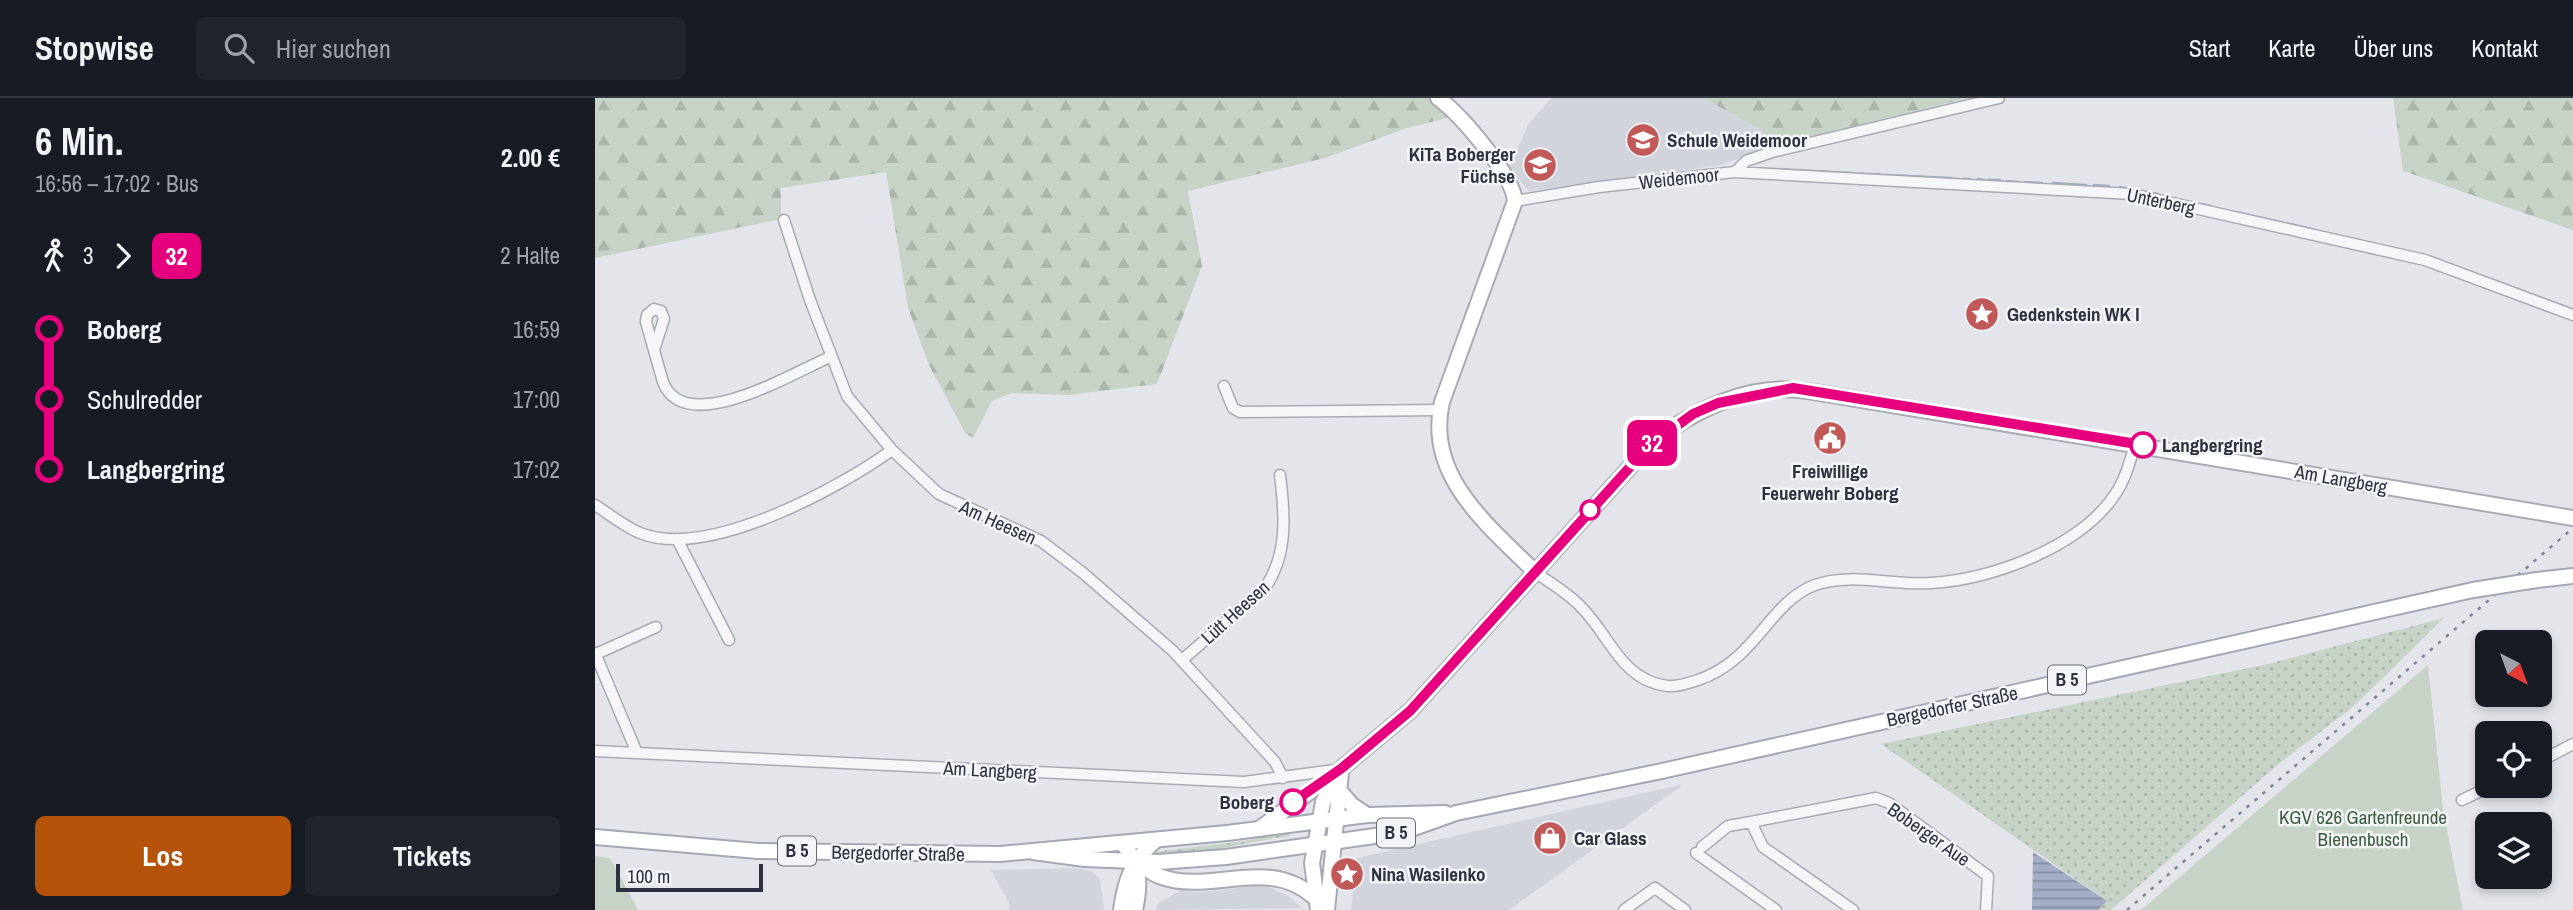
<!DOCTYPE html>
<html lang="de">
<meta charset="utf-8">
<style>
:root{--surface:#171b24;--page:#20242c;--text:#f1f3f6;--muted:#9ea1a6;--line:#363941;--accent:#b45309}
body{margin:0;font-family:"Archivo Narrow",sans-serif;background:var(--page);color:var(--text);height:100vh;display:flex;flex-direction:column;font-size:26px;white-space:nowrap}
*{box-sizing:border-box;margin:0}
p{font-size:23px;color:var(--muted)}
.icon{flex:none;width:38px;height:38px;fill:none;stroke:currentColor;stroke-width:2;stroke-linecap:round;stroke-linejoin:round}
.map{position:relative;flex:1;overflow:hidden}
.drawer{display:flex;flex-direction:column;background:var(--surface);width:595px}
.drawer>*{flex:none}
.badge{padding:0 14px;border-radius:10px;font-size:24px;line-height:46px}
.needle{width:46px;rotate:139deg}
.buttons{position:absolute;left:1880px;top:532px;display:grid;gap:14px}
.buttons a{display:grid;place-items:center;width:77px;height:77px;border-radius:10px;background:var(--surface);box-shadow:0 4px 10px #0003;font-size:35px}
.scale{position:absolute;left:21px;bottom:18px;width:147px;box-sizing:border-box;padding-left:7px;border:4px solid #2d3140;border-top:0;font-size:19px;line-height:24px;white-space:nowrap;color:#2d3140;-webkit-text-stroke:5px #f3f4f7;paint-order:stroke}
.map>.badge{position:absolute;translate:-50% -50%;box-shadow:0 0 0 4px #fff}
.legs{display:flex;align-items:center;gap:10px;height:77px;padding:0 35px;font-size:23px}
.legs p{margin-inline-start:auto}
.overview{display:flex;align-items:center;justify-content:space-between;height:119px;padding:0 35px}
h1{font-size:38px;font-weight:700;line-height:52px}
.button{display:flex;gap:14px;margin-top:auto;padding:14px 35px}
.button a{flex:1;height:80px;border-radius:10px;background:var(--accent);color:#fff;font-size:28px;font-weight:700;line-height:80px;text-align:center}
.button a+a{background:var(--page);color:var(--text)}
ul{padding:0 35px;list-style:none}
li{display:flex;align-items:center;gap:24px;height:70px;font-size:26px}
li i{display:grid;place-items:center;width:10px;height:100%;margin:0 9px;background:currentColor}
li i::after{content:'';width:18px;height:18px;margin:-9px;border:5px solid;border-radius:50%;background:var(--surface)}
li p{margin-inline-start:auto}
li:first-child i{background:linear-gradient(#0000 50%,currentColor 0)}
li:last-child i{background:linear-gradient(currentColor 50%,#0000 0)}
header{display:flex;align-items:center;gap:42px;box-sizing:border-box;height:98px;padding:0 35px;background:var(--surface);border-bottom:2px solid var(--line)}
header strong{font-size:33px}
nav{display:flex;gap:38px;margin-inline-start:auto;font-size:24px}
.search{width:490px;height:63px;background:var(--page);display:flex;align-items:center;gap:18px;box-sizing:border-box;padding:0 24px;border-radius:10px;color:var(--muted);font-size:26px}
main{display:flex;flex:1;min-height:0}
.map>svg:first-child{display:block}
.built{fill:#d2d4dc}
.grass{fill:url(#grass-dots)}
.forest{fill:url(#forest-firs)}
.garden{fill:#c7d3c6}
.water{fill:url(#water-rules)}
.lines{fill:none;stroke-linecap:round;stroke-linejoin:round}
.stream{stroke:#a3aec6;stroke-width:2.5}
.street-casing{stroke:#a9abb4;stroke-width:13}
.secondary-casing{stroke:#a9abb4;stroke-width:18}
.primary-casing{stroke:#a4a8b4;stroke-width:18}
.street{stroke:#f6f6f9;stroke-width:10}
.secondary{stroke:#fff;stroke-width:14}
.primary{stroke:#fff;stroke-width:14}
.rail{stroke:#7f8392;stroke-width:2.5;stroke-dasharray:3.5 7;stroke-linecap:butt}
.primary-bridge-casing{stroke:#a4a8b4;stroke-width:18;stroke-linecap:butt}
.primary-bridge{stroke:#fff;stroke-width:14}
.line-1-casing{stroke:#fff;stroke-width:16}
.line-1{stroke:#e6007e;stroke-width:10}
.stop-1-dot{fill:#fff;stroke:#e6007e;stroke-width:3.5}
.labels{text-anchor:middle;stroke-width:5;stroke-linejoin:round;paint-order:stroke}
.shield{fill:#f3f4f7;stroke:#686c77;stroke-width:2}
.shield-label{font-size:18px;font-weight:bold;fill:#2d3140}
.poi-label{font-size:19px;font-weight:bold;fill:#2d3140;stroke:#f3f4f7;text-anchor:start}
.street-label{font-size:19px;fill:#2d3140;stroke:#f3f4f7}
.stop-label{font-size:19px;font-weight:bold;fill:#2d3140;stroke:#f3f4f7;text-anchor:start}
.park-label{font-size:19px;fill:#3c5b3c;stroke:#f3f4f7}
</style>
<header>
<strong>Stopwise</strong>
<div class="search"><svg class="icon" aria-label="search" viewBox="0 0 24 24"><circle cx="10" cy="10" r="6"/><path d="M15 15l6 6"/></svg>Hier suchen</div>
<nav><a>Start</a><a>Karte</a><a>Über uns</a><a>Kontakt</a></nav>
</header>
<main>
<section class="drawer">
<div class="overview"><div><h1>6 Min.</h1><p>16:56 – 17:02 · Bus</p></div><b>2.00 €</b></div>
<div class="legs"><svg class="icon" aria-label="walk" viewBox="0 0 24 24"><circle cx="13" cy="4" r="2"/><path d="M13 8l-2 6 4 7M11 14l-3 7M7 12l3-4h3l4 4"/></svg>3<svg class="icon" aria-label="forward" viewBox="0 0 24 24"><path d="M9 5l7 7-7 7"/></svg><b class="badge" style="background:#e6007e;color:#fff">32</b><p>2 Halte</p></div>
<ul>
<li><i style="color:#e6007e"></i><b>Boberg</b><p>16:59</p></li>
<li><i style="color:#e6007e"></i><span>Schulredder</span><p>17:00</p></li>
<li><i style="color:#e6007e"></i><b>Langbergring</b><p>17:02</p></li>
</ul>
<div class="button"><a>Los</a><a>Tickets</a></div>
</section>
<div class="map">
<svg width="1978" height="812" viewBox="0 0 1978 812">
<defs>
<pattern id="grass-dots" width="8" height="8" patternUnits="userSpaceOnUse" patternTransform="scale(1.75)"><rect width="8" height="8" fill="#c7d3c6"/><path d="M2 2h.1M6 6h.1" fill="none" stroke="#abb6ab" stroke-width="1.8" stroke-linecap="round"/></pattern>
<pattern id="forest-firs" width="22" height="20" patternUnits="userSpaceOnUse" patternTransform="scale(1.75)"><rect width="22" height="20" fill="#c7d3c6"/><path d="M5 1l3.5 6h-7zM16 11l3.5 6h-7z" fill="#abb6ab"/></pattern>
<pattern id="water-rules" width="6" height="5" patternUnits="userSpaceOnUse" patternTransform="scale(1.75)"><rect width="6" height="5" fill="#a3aec6"/><path d="M0 2.5h6" fill="none" stroke="#858ea2"/></pattern>
</defs>
<rect width="100%" height="100%" fill="#e4e5ea"/>
<path class="built" d="M956,0H1108L1168,33L1170,50L1127,67L934,93L914,70L933,27Z
M1089,686L914,812H756L762,760Z
M480,770L496,773L505,781L509,812H414V805L396,772Z
M670,787L693,798L707,810L561,812L562,806L585,793L607,794Z"/>
<path class="grass" d="M1849,520L1759,608L1686,664L1516,812H1503L1512,803L1286,646L1673,566Z
M694,732L695,738C648,744 605,759 558,757V754L650,743Z"/>
<path class="forest" d="M0,0H834L856,19L809,31L730,60L593,93L607,168L562,286L474,297L417,295L397,303L378,340L370,335L333,265L313,210L291,74L186,90V121L0,160Z
M1108,0H1373L1170,50L1168,33Z
M1798,0H1978V132L1808,73Z"/>
<path class="garden" d="M1833,567L1848,711L1868,812H1546Z
M0,758L15,760L43,812H0Z"/>
<path class="water" d="M1438,754L1512,803L1503,812H1437Z"/>
<g class="lines">
<path class="stream" d="M1174,71L1208,73
M1214,73L1257,75
M1264,76H1284
M1291,77L1356,80
M1368,81H1375
M1383,81L1389,82
M1393,82H1405
M1412,83L1424,84
M1430,84L1447,85
M1458,85L1491,87
M1499,87L1514,88
M1525,89L1563,96
M1578,100L1587,102
M1596,104L1600,105
M1608,106L1620,110
M1641,114L1689,125
M1695,126L1716,131"/>
<g class="street-casing">
<path id="street" d="M1140,74L1537,96L1830,162L1978,217
M920,103L1004,89L1140,74L1151,63L1177,54L1404,0
M189,122L215,202L252,298L297,352L344,396L446,443L488,475L578,553L680,664L688,680
M59,252L69,221L66,213L59,211L52,217L51,224L68,284C90,341 199,274 235,259
M629,288L638,310L645,314L845,312
M0,407C14,416 30,429 45,435C112,462 243,391 297,352
M82,441L134,542
M940,474C955,485 973,495 986,509C1015,537 1026,583 1073,588C1083,589 1094,585 1103,582C1161,563 1174,504 1220,487C1255,474 1300,488 1336,485C1397,482 1487,448 1521,395C1531,380 1535,363 1540,346
M0,555L42,655
M1,556L61,529
M587,562L670,490C693,456 690,417 685,377
M0,653L649,684L740,672
M1944,664L1978,646
M1867,702L1896,688
M1107,749L1133,728L1156,724
M1101,755L1181,812
M1029,812L1060,790L1090,812
M1258,812L1168,749L1156,724L1281,700L1294,705L1393,778L1391,812"/>
</g>
<g class="secondary-casing">
<path id="secondary" d="M843,0C865,16 918,77 920,103L847,304C830,378 893,427 940,474
M744,692L757,707L772,717
M664,731L743,673
M527,745C545,765 546,786 540,812
M541,763C548,768 556,775 564,778C616,798 672,757 719,799
M526,812C530,782 537,763 560,743
M723,812L717,765L728,704L747,670L815,613L1053,349C1096,312 1155,284 1213,293L1978,420
M732,812L746,675"/>
</g>
<g class="primary-casing">
<path id="primary" d="M1942,482L1978,478
M0,739L163,753L405,756L632,735L772,717L850,715
M438,754L490,761L563,764L631,759L808,734L861,715L1067,673L1878,492"/>
</g>
<use href="#street" class="street"/>
<use href="#secondary" class="secondary"/>
<use href="#primary" class="primary"/>
<path class="rail" d="M1532,812L1978,430"/>
<g class="primary-bridge-casing">
<path id="primary-bridge" d="M1878,492L1942,482"/>
</g>
<use href="#primary-bridge" class="primary-bridge"/>
</g>
<g class="lines">
<g class="line-1-casing">
<path id="line-1" d="M698,704L747,670L815,613L1053,349L1098,316L1123,305L1198,290L1548,347"/>
</g>
<use href="#line-1" class="line-1"/>
</g>
<defs>
<g id="school-disc" transform="scale(1.75)"><circle r="9.5" fill="#c05957" stroke="#f3f4f7"/><path d="M0-5L7-2L0 1L-7-2ZM-4 1L0 2.5L4 1V4Q0 6-4 4Z" fill="#fff"/></g>
<g id="sight-disc" transform="scale(1.75)"><circle r="9.5" fill="#c05957" stroke="#f3f4f7"/><path d="M0-6L1.8-2.2L6-1.7L2.9 1.2L3.7 5.4L0 3.3L-3.7 5.4L-2.9 1.2L-6-1.7L-1.8-2.2Z" fill="#fff"/></g>
<g id="civic-disc" transform="scale(1.75)"><circle r="9.5" fill="#c05957" stroke="#f3f4f7"/><path d="M-.6-6.5H3V-4.5H.6V-3L4-1V1h2V6H-6V1h2V-1L-.6-3ZM-1.2 2.5V6h2.4V2.5Z" fill="#fff"/></g>
<g id="shop-disc" transform="scale(1.75)"><circle r="9.5" fill="#c05957" stroke="#f3f4f7"/><path d="M-5-2.5h2.3a2.7 3.5 0 0 1 5.4 0H5L5.5 6h-11ZM-1.5-2.5h3a1.5 2.3 0 0 0-3 0Z" fill="#fff"/></g>
</defs>
<g fill-rule="evenodd">
<use href="#school-disc" x="1048" y="42"/>
<use href="#school-disc" x="945" y="67"/>
<use href="#sight-disc" x="1387" y="216"/>
<use href="#civic-disc" x="1235" y="340"/>
<use href="#shop-disc" x="955" y="740"/>
<use href="#sight-disc" x="752" y="776"/>
</g>
<g class="stop-1-dot">
<circle cx="1548" cy="347" r="12"/>
<circle cx="995" cy="412" r="9"/>
<circle cx="698" cy="704" r="12"/>
</g>
<g class="labels">
<g class="shield">
<rect x="1453" y="567.5" width="38" height="29" rx="5"/>
<rect x="782" y="720.5" width="38" height="29" rx="5"/>
<rect x="183" y="738.5" width="38" height="29" rx="5"/>
</g>
<g class="shield-label">
<text x="1472" y="588">B 5</text>
<text x="801" y="741">B 5</text>
<text x="202" y="759">B 5</text>
</g>
<g class="poi-label">
<text x="1072" y="49">Schule Weidemoor</text>
<text x="920" y="63" text-anchor="end">KiTa Boberger<tspan x="920" dy="22">Füchse</tspan></text>
<text x="1412" y="223">Gedenkstein WK I</text>
<text x="1235" y="380" text-anchor="middle">Freiwillige<tspan x="1235" dy="22">Feuerwehr Boberg</tspan></text>
<text x="979" y="747">Car Glass</text>
<text x="776" y="783">Nina Wasilenko</text>
</g>
<g class="street-label">
<text transform="translate(1084 80) rotate(-6)" y="7">Weidemoor</text>
<text transform="translate(1566 103) rotate(12)" y="7">Unterberg</text>
<text transform="translate(1746 381) rotate(10)" y="7">Am Langberg</text>
<text transform="translate(403 424) rotate(24)" y="7">Am Heesen</text>
<text transform="translate(640 514) rotate(-42)" y="7">Lütt Heesen</text>
<text transform="translate(1357 608) rotate(-12)" y="7">Bergedorfer Straße</text>
<text transform="translate(395 672) rotate(3)" y="7">Am Langberg</text>
<text transform="translate(1334 736) rotate(35)" y="7">Boberger Aue</text>
<text transform="translate(303 755) rotate(1)" y="7">Bergedorfer Straße</text>
</g>
<g class="stop-label">
<text x="1567" y="354">Langbergring</text>
<text x="679" y="711" text-anchor="end">Boberg</text>
</g>
<g class="park-label">
<text x="1768" y="726">KGV 626 Gartenfreunde<tspan x="1768" dy="22">Bienenbusch</tspan></text>
</g>
</g>
</svg>
<div class="buttons">
<a><svg class="needle" viewBox="-14 -14 28 28"><path d="M0-13l5 13h-10z" fill="#e53935"/><path d="M0 13l5-13h-10z" fill="#9ea1a6"/></svg></a>
<a><svg class="icon" aria-label="locate" viewBox="0 0 24 24"><circle cx="12" cy="12" r="6"/><path d="M12 2v4M12 18v4M2 12h4M18 12h4"/></svg></a>
<a><svg class="icon" aria-label="layers" viewBox="0 0 24 24"><path d="M12 4l9 5-9 5-9-5zM3 14l9 5 9-5"/></svg></a>
</div>
<div class="scale">100 m</div>
<b class="badge" style="left:1057px;top:345px;background:#e6007e;color:#fff">32</b>
</div>
</main>
